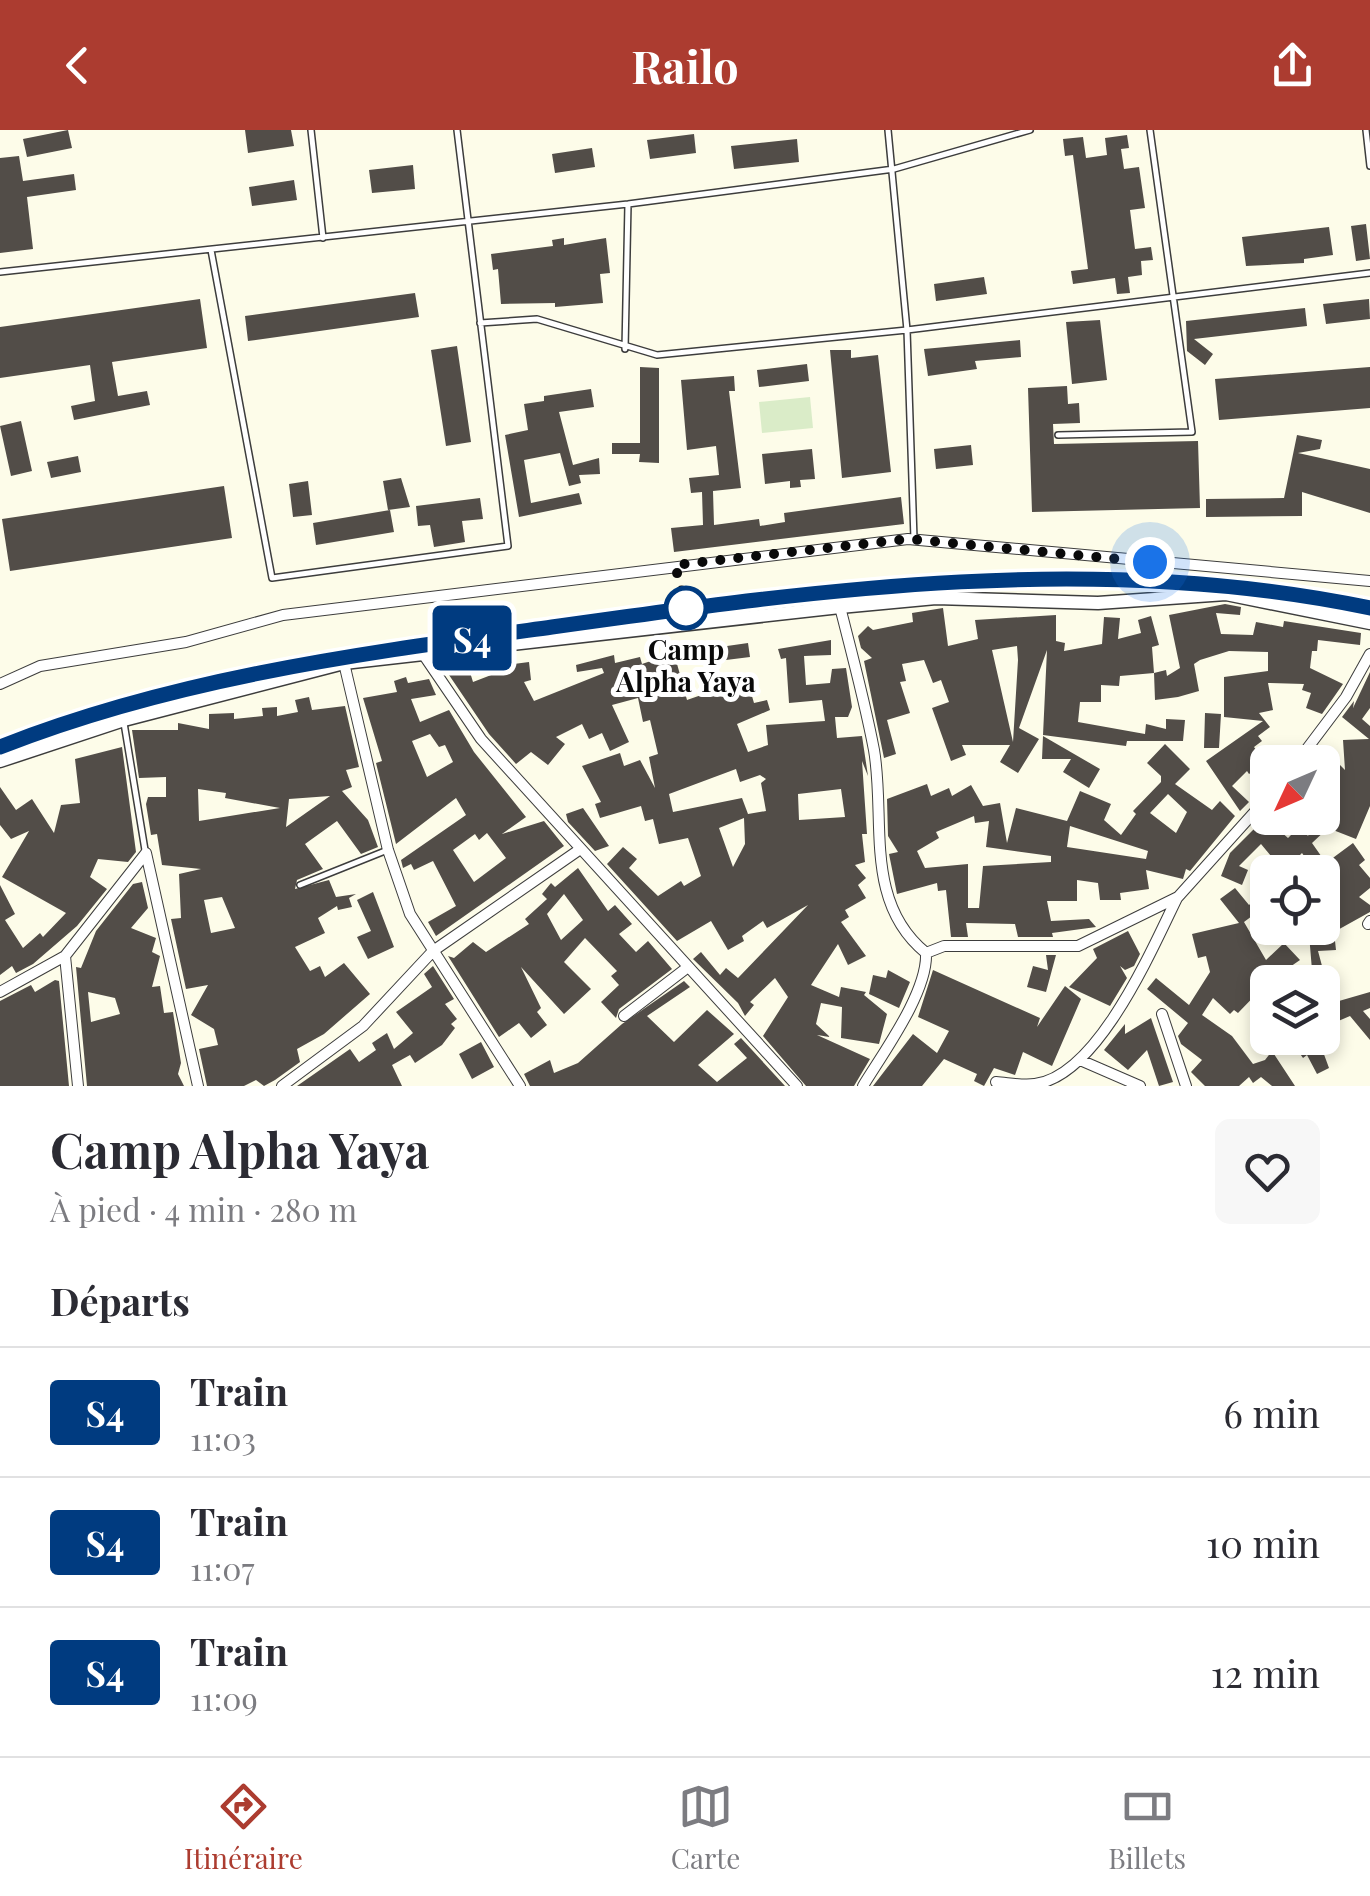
<!DOCTYPE html>
<html lang="fr">
<meta charset="utf-8">
<style>
:root{--surface:#fff;--page:#f7f7f7;--text:#2b2b33;--muted:#7c7c81;--line:#e1e1e2;--accent:#ac3c30}
body{margin:0;font-family:"Playfair Display",serif;background:var(--page);color:var(--text);height:100vh;display:flex;flex-direction:column;font-size:38px;white-space:nowrap}
*{box-sizing:border-box;margin:0}
p{font-size:32px;color:var(--muted)}
.icon{flex:none;width:55px;height:55px;fill:none;stroke:currentColor;stroke-width:2;stroke-linecap:round;stroke-linejoin:round}
.map{position:relative;height:956px;overflow:hidden}
.sheet{display:flex;flex-direction:column;background:var(--surface);flex:1}
.sheet>*{flex:none}
.badge{padding:0 20px;border-radius:8px;font-size:35px;line-height:65px}
.needle{width:65px;rotate:226deg}
.tools{position:absolute;left:1250px;top:615px;display:grid;gap:20px}
.tools a{display:grid;place-items:center;width:90px;height:90px;border-radius:15px;background:var(--surface);box-shadow:0 5px 15px #0003;font-size:50px}
.you{position:absolute;width:50px;height:50px;margin:-25px;border:8px solid #fff;border-radius:50%;background:#1a73e8;box-shadow:0 0 0 15px #1a73e833}
.map>.badge{position:absolute;translate:-50% -50%;box-shadow:0 0 0 5px #fff}
h2{padding:0 50px;font-size:38px;line-height:90px}
.round{display:grid;place-items:center;flex:none;width:105px;height:105px;border-radius:15px;background:var(--page)}
.overview{display:flex;align-items:center;justify-content:space-between;height:170px;padding:0 50px}
h1{font-size:48px;font-weight:700;line-height:75px}
ul{padding:0;list-style:none}
li{display:flex;align-items:center;gap:30px;height:130px;padding:0 50px;border-top:2px solid var(--line)}
li div{flex:1}
li b{display:block;font-size:38px}
li em{font-style:normal}
li .badge{min-width:110px;font-weight:700;text-align:center}
header{display:flex;justify-content:space-between;align-items:center;height:130px;padding:0 50px;background:var(--accent);color:#fff;font-size:45px;font-weight:700}
.tab-bar{display:flex;justify-content:space-around;align-items:center;height:140px;border-top:2px solid var(--line);background:var(--surface);font-size:28px;color:var(--muted)}
.tab-bar a{display:grid;justify-items:center;gap:5px}
.tab-bar .selected{color:var(--accent)}
.map>svg:first-child{display:block}
.pitch{fill:#daecc8}
.building{fill:#524d48;fill-rule:evenodd}
.lines{fill:none;stroke-linecap:round;stroke-linejoin:round}
.service-casing{stroke:#3d3d3d;stroke-width:8}
.minor-casing{stroke:#3d3d3d;stroke-width:12}
.tertiary-casing{stroke:#3d3d3d;stroke-width:15}
.service{stroke:#fff;stroke-width:5}
.minor{stroke:#fff;stroke-width:10}
.tertiary{stroke:#fff;stroke-width:12}
.rail{stroke:#ac3c30;stroke-width:4}
.line-casing{stroke:#fff;stroke-width:22}
.line{stroke:#003b80;stroke-width:15}
.walk{stroke:#0a0a0a;stroke-width:10;stroke-dasharray:0 18}
.stop-dot{fill:#fff;stroke:#003b80;stroke-width:5}
.labels{text-anchor:middle;stroke-width:10;stroke-linejoin:round;paint-order:stroke}
.stop-label{font-size:28px;font-weight:bold;fill:#0a0a0a;stroke:#fff}
</style>
<header><svg class="icon" aria-label="back" viewBox="0 0 24 24"><path d="M15 5l-7 7 7 7"/></svg>Railo<svg class="icon" aria-label="share" viewBox="0 0 24 24"><path d="M12 15V3M7 8l5-5 5 5M5 13v7h14v-7"/></svg></header>
<div class="map">
<svg width="1370" height="956" viewBox="0 0 1370 956">
<rect width="100%" height="100%" fill="#fdfce9"/>
<path class="pitch" d="M810,267L813,298L762,303L759,272Z"/>
<path class="building" d="M68,0L72,18L27,27L23,9Z
M245,0H291L294,16L248,23Z
M694,4L696,23L650,29L647,10Z
M1127,5L1129,18L1121,19L1124,39L1139,37L1145,78L1130,80L1135,119L1151,117L1153,130L1141,131L1142,145L1128,147L1130,163L1117,164L1115,148L1073,154L1071,141L1088,139L1073,25L1065,26L1063,9L1083,7L1086,28L1107,25L1105,8Z
M797,9L799,32L734,39L731,16Z
M592,18L595,37L555,43L552,24Z
M19,26L23,51L74,44L76,60L27,67L33,119L0,123V28Z
M413,35L415,59L372,63L369,40Z
M294,50L297,70L252,76L249,57Z
M1366,94L1370,129L1356,131L1351,96Z
M1329,97L1333,125L1304,129V133L1246,136L1242,107Z
M564,108V115L606,108L610,143L600,144L603,173L555,177V173L501,174L498,139L493,140L491,124L553,116L552,110Z
M984,147L987,164L936,171L934,154Z
M415,163L419,187L248,211L245,186Z
M200,169L207,218L112,232L118,266L147,261L150,275L74,290L71,276L95,271L90,235L0,248V197Z
M1369,169L1370,189L1326,194L1323,174Z
M1305,178L1307,196L1194,209L1213,224L1205,235L1187,221L1186,191Z
M1100,190L1107,250L1072,254L1066,192Z
M1020,210L1021,227L975,231L977,239L928,246L924,219Z
M457,216L471,312L446,316L431,220Z
M830,220H851V228L878,225L891,342L842,348Z
M807,234L809,251L759,257L757,240Z
M640,237L659,238V333L639,332L640,324H612V313H640Z
M1370,237V278L1219,290L1215,249Z
M734,246L735,261H729L741,358L713,361L714,395L759,389L760,396L785,392L784,383L901,367L904,394L674,422L671,398L703,395L702,362L691,363L689,348L719,345L716,316L687,320L681,250Z
M1067,256L1068,274L1079,273L1080,293L1053,294L1054,314L1198,311L1200,378L1032,382L1028,258Z
M591,259L594,277L559,282L573,335L599,328L600,344L579,345L581,353L569,356L560,323L524,330L531,373L579,363L582,374L519,387L505,305L528,300L524,274L544,271V266Z
M21,291L32,341L11,346L0,296Z
M1297,305L1322,310L1320,319L1298,323L1370,339V383L1302,362V386L1206,387V369L1284,368Z
M971,315L973,335L936,339L934,319Z
M812,319L815,349L800,350L801,357L790,358V351L765,354L762,324Z
M78,326L81,342L51,348L47,332Z
M401,348L410,377L388,380L383,351Z
M308,351L312,385L293,387L289,354Z
M224,356L232,408L10,441L2,389Z
M480,368L483,389L462,391L465,412L434,417L430,395L418,396L416,376Z
M390,380L394,402L316,415L313,393Z
M1225,474L1241,477L1240,485L1216,483L1221,504L1253,505L1256,492L1283,497L1284,491L1361,503L1360,515L1318,510L1317,521H1312L1310,538L1343,554L1322,584L1306,578L1311,563L1302,560L1304,554L1268,553L1273,580L1259,583L1270,597L1258,606L1262,611L1254,617L1265,633L1249,644L1247,641L1232,656L1249,672L1240,681L1206,631L1263,591L1224,587V547L1268,541V522L1229,521L1200,530L1194,534L1199,561L1178,567L1155,570L1154,543L1120,546L1119,556L1101,555V572H1080L1078,592L1145,604L1146,594L1166,599V589L1185,590L1183,611H1127L1126,616L1043,605L1047,520L1019,598L1039,609L1018,643L1000,632L1010,615H962L966,625L951,631L932,578L949,572L941,550L933,553L924,530L902,534L906,551L900,552L910,583L887,590L896,624L884,628L864,531L872,528L861,518L858,506L868,496L873,500L913,492L912,483L943,478L948,516L978,509L975,490L1056,485V511L1065,513L1064,521L1102,514L1104,487L1120,488L1118,509L1141,503L1138,490L1151,486L1159,515L1152,517L1154,543L1166,540L1167,546L1180,538L1169,485ZM1017,516L1018,530L1013,612L992,520Z
M831,510V525L804,526L806,555L830,553L832,539L846,538L852,577L848,587H835L837,608L862,606L868,646L862,631L867,704H862L865,732L855,735L866,748L858,755L866,768L845,780L849,787L841,792L866,826L848,835L838,814L811,855L839,867L841,857L866,862L864,865L887,884L879,914L841,908L842,877L821,873L816,894L830,907L817,905L870,929L854,956H806L763,906L788,867L775,848L750,872L754,875L745,886L738,873L693,829L701,822L720,845L726,838L738,848L808,775L767,798L763,791L742,806L744,811L728,820L711,791L677,811L607,734L623,717L637,729L629,738L658,766L681,751L684,756L701,746L688,708L659,714L653,689L645,691L641,676L600,688L595,674L601,672L582,636L620,623L624,636L640,630L655,658L649,627L658,624L650,590L643,592L638,568L612,575L629,612L610,621L602,603L589,609L582,594L556,607L565,614L548,635L531,622L516,634L489,604L449,545L469,539L473,552L499,542L498,536L529,532L531,550L524,552L534,571L604,543L602,538L577,542L576,535L614,525L615,533L640,527L642,534L674,523L687,570L747,549L754,573L767,570L770,580L737,594L748,622L768,615L766,595L825,591L822,570L789,573L786,528L781,529L778,519ZM736,639L740,652L760,645L766,649L761,653L766,681L748,684L742,668L673,682L669,664ZM841,659L845,687L799,690L798,664ZM744,688L745,714L733,737L719,698Z
M748,513L750,527L702,533L699,520Z
M1370,542V578L1362,589L1370,596V676L1356,709L1328,698L1312,713L1326,733L1353,713L1365,730L1359,735L1370,748V758L1359,767L1370,775V782L1334,802L1336,820L1318,821L1332,873L1370,862V878L1363,881L1370,889V910L1350,886L1322,898V852H1313L1309,804L1287,812L1282,798H1322V773L1330,765L1322,753V742H1315L1302,723L1283,742L1258,743L1276,732L1261,714L1239,736L1248,740L1242,755L1221,746L1230,723L1265,688L1288,708L1291,705L1286,697L1295,690L1308,706L1316,688H1322V638L1333,628L1345,640L1343,610L1369,609L1342,587L1354,571L1353,578Z
M406,547L408,553L429,549L436,565L411,569L420,592L449,580L474,622L526,687L502,704L544,691L564,716L436,806L428,792L456,776L433,731L414,740L411,734L403,738L401,730L466,685L456,668L396,714L376,633L382,631L363,568L397,562L394,551ZM430,604L439,617L445,615L453,632L427,647L412,611ZM487,703L506,728L474,752L453,720L475,704L479,710Z
M309,567L312,580L345,576L359,637L346,640L352,657L342,661L368,690L378,717L361,724L337,691L305,714L323,739L297,750L295,759L329,750L336,767L356,764L349,768L352,777L338,780L337,776L318,788L325,803L295,817L310,841L320,836L325,847L344,833L370,864L324,904L297,919L300,932L275,950L264,956L256,950L244,956H207L199,919L218,915L214,899L191,885L208,855L186,859L171,789L181,788L179,744L201,739L162,735L157,704L151,705L146,674L148,667H166V647L139,648L132,600H178V593L209,599V584L234,583V589L263,586L262,578L277,577V586L298,582L295,570ZM198,659L226,663L225,668L280,678L199,691ZM330,666L286,697L289,669ZM222,767L235,798L211,803L204,770Z
M1205,583L1221,584L1219,618H1204Z
M1043,606L1100,639L1089,658L1063,642L1071,629H1042Z
M1165,614L1190,639L1175,654L1212,680L1220,671L1235,686L1190,741L1186,739L1183,749L1146,740L1149,759L1120,763L1121,770H1100L1098,753L1077,750V771H1047L1051,791L1089,789L1096,797L1052,803L1053,807H1018L1015,794L966,793L968,807H951L946,760L938,761L937,753L897,764L889,724L898,722L888,706L887,669L927,654L931,666L949,658L952,666L971,655L983,676L1000,673L1007,713L1016,678L1067,691L1080,661L1111,674L1104,690L1121,705L1136,684L1133,681L1161,652V646L1147,633ZM1168,664L1187,682L1176,703L1150,683ZM974,686L975,693L989,691L986,717L1051,726V732L983,736L979,778H968V734L925,738L917,721L939,708L936,702ZM1070,696L1148,721L1146,729L1067,717Z
M122,617L136,722L128,732L98,729L90,747L107,759L77,796L33,834L16,843L12,836L0,845V755L15,784L5,790L23,818L40,803L43,807L66,783L2,747L29,701L11,709L0,695V657L16,680L32,669L54,703L61,675L80,673L75,629Z
M583,678L609,716L595,721L568,692L566,684Z
M578,738L608,781L615,775L632,794L619,804L636,822L648,811L672,839L619,879L616,888L601,872L619,855L611,846L617,841L585,808L564,832L591,859L564,884L521,837L541,878L537,882L547,895L531,908L519,893L499,907L448,826L454,828L473,812L486,822L529,794L525,789L547,769L542,764L551,753L555,757ZM564,764L583,790L561,810L547,784Z
M142,752L148,778L131,798L156,808L152,822L160,826L152,857L160,856L164,883L173,882L181,933L178,944L184,956H87L76,837L81,838L96,801L133,754ZM88,862L115,868L120,884L91,892Z
M1235,758L1249,775L1268,759V774L1244,792L1266,830L1284,813L1300,830L1268,852L1238,883L1234,880L1230,884L1213,868L1202,885L1232,906L1253,934L1265,930L1272,921L1295,956H1272L1261,947L1253,953L1249,947L1239,956H1205L1191,942L1202,930L1181,914L1178,906L1188,893L1147,859L1156,848L1189,875L1210,842L1206,826L1198,828L1192,804L1239,793L1220,769Z
M373,762L394,817L368,829L357,807L371,801L357,770Z
M1128,801L1140,824L1134,836L1125,840L1120,836L1127,848L1110,876L1069,857L1097,828L1093,819Z
M1046,825H1056L1046,862L1027,857L1033,836L1048,840Z
M433,836L454,869L445,874L457,889L451,894L455,898L442,915L415,933L410,925L392,935L402,956H297L350,919L359,932L376,920L372,913L387,903L394,919L413,903L396,882L432,857L424,844Z
M888,840L910,852L899,878L869,864L873,845L886,848Z
M933,840L1040,888L1037,897L1065,856L1081,869L1052,936L1023,922L1015,945L994,938L984,956L974,951L977,944L944,929L922,956H873L913,904L937,923L949,901L918,887Z
M55,850L59,851L69,956H0V871L31,855L35,862Z
M684,851L690,857L647,886L674,912L707,880L734,904L698,935L717,952L747,928L734,914L741,908L785,956H530L524,944L550,930L554,943L578,933L622,894Z
M1151,888L1173,952L1159,956L1147,920L1128,940L1104,920L1125,894V904Z
M1289,908H1318L1329,938L1317,944L1307,925L1303,928Z
M481,912L494,937L472,949L459,924Z"/>
<g class="lines">
<g class="service-casing">
<path id="service" d="M311,0L323,108
M888,0L907,200L914,409
M1366,0L1370,36
M211,120L272,448L508,416L457,0
M0,142L628,74L894,39L1030,0
M480,193L537,189L657,225L907,200L1370,143
M625,219L628,74
M1058,305L1192,302L1150,0
M124,593L145,720
M300,755L385,721"/>
</g>
<g class="minor-casing">
<path id="minor" d="M840,477C852,524 865,572 874,620C886,689 863,772 926,823C928,862 883,923 863,956
M423,524L481,609L797,956
M344,533L388,720L410,784L520,956
M0,554L40,536L186,512L283,485L908,409L1370,451
M1297,632L1346,567L1370,524
M146,723L198,956
M1368,794L1370,791
M926,823L944,816H1078L1178,767L1268,667
M0,862L65,826
M1162,884L1186,956
M624,886L688,837
M1080,930L1140,956
M996,952C1009,953 1023,956 1035,954C1098,946 1152,819 1177,768
M78,956L65,826L146,723
M282,956L363,896L433,821L579,720"/>
</g>
<g class="tertiary-casing">
<path id="tertiary" d="M0,631L124,590L344,533L840,477L936,468L1098,473L1226,464L1370,493"/>
</g>
<use href="#service" class="service"/>
<use href="#minor" class="minor"/>
<use href="#tertiary" class="tertiary"/>
<path class="rail" d="M0,617C172,549 354,525 537,499C812,460 1094,420 1370,478"/>
</g>
<g class="lines">
<g class="line-casing">
<path id="line" d="M0,617C177,547 365,523 552,497C823,459 1098,421 1370,478"/>
</g>
<use href="#line" class="line"/>
<path class="walk" d="M686,478L675,435L908,409L1150,432"/>
</g>
<circle class="stop-dot" cx="686" cy="478" r="20"/>
<g class="labels">
<g class="stop-label">
<text x="686" y="530">Camp<tspan x="686" dy="32">Alpha Yaya</tspan></text>
</g>
</g>
</svg>
<div class="tools">
<a><svg class="needle" viewBox="-14 -14 28 28"><path d="M0-13l5 13h-10z" fill="#e53935"/><path d="M0 13l5-13h-10z" fill="#7c7c81"/></svg></a>
<a><svg class="icon" aria-label="locate" viewBox="0 0 24 24"><circle cx="12" cy="12" r="6"/><path d="M12 2v4M12 18v4M2 12h4M18 12h4"/></svg></a>
<a><svg class="icon" aria-label="layers" viewBox="0 0 24 24"><path d="M12 4l9 5-9 5-9-5zM3 14l9 5 9-5"/></svg></a>
</div>
<div class="you" style="left:1150px;top:432px"></div>
<b class="badge" style="left:472px;top:508px;background:#003b80;color:#fff">S4</b>
</div>
<section class="sheet">
<div class="overview"><div><h1>Camp Alpha Yaya</h1><p>À pied · 4 min · 280 m</p></div><a class="round"><svg class="icon" aria-label="heart" viewBox="0 0 24 24"><path d="M12 20l-8-8c-3-5 5-10 8-4 3-6 11-1 8 4z"/></svg></a></div>
<h2>Départs</h2>
<ul>
<li><span class="badge" style="background:#003b80;color:#fff">S4</span><div><b>Train</b><p>11:03</p></div><em>6 min</em></li>
<li><span class="badge" style="background:#003b80;color:#fff">S4</span><div><b>Train</b><p>11:07</p></div><em>10 min</em></li>
<li><span class="badge" style="background:#003b80;color:#fff">S4</span><div><b>Train</b><p>11:09</p></div><em>12 min</em></li>
</ul>
</section>
<nav class="tab-bar">
<a class="selected"><svg class="icon" aria-label="directions" viewBox="0 0 24 24"><path d="M12 3l9 9-9 9-9-9zM9 14v-3h6M13 9l2 2-2 2"/></svg>Itinéraire</a>
<a><svg class="icon" aria-label="map" viewBox="0 0 24 24"><path d="M3 6l6-2 6 2 6-2v14l-6 2-6-2-6 2zM9 4v14M15 6v14"/></svg>Carte</a>
<a><svg class="icon" aria-label="tickets" viewBox="0 0 24 24"><path d="M3 7h18v10H3zM15 7v10"/></svg>Billets</a>
</nav>
